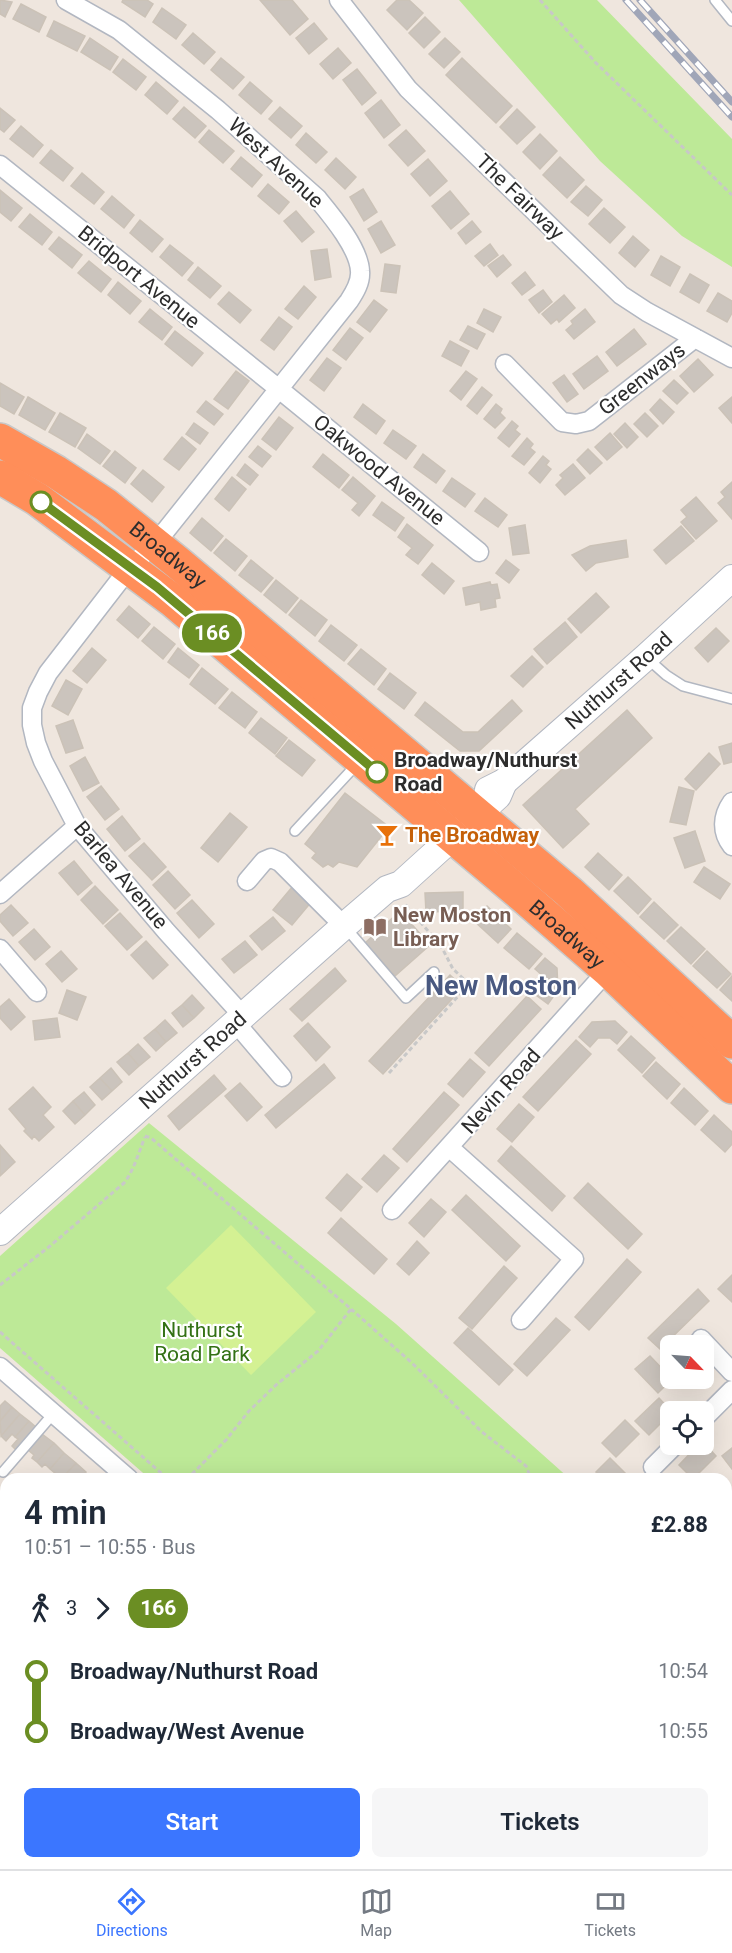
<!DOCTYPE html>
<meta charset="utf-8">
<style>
:root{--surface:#fff;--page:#f6f6f7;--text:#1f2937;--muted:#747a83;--line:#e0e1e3;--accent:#3b76ff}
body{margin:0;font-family:Roboto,sans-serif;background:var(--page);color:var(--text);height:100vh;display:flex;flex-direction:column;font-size:22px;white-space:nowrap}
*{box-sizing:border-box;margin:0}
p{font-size:20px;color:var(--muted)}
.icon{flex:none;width:33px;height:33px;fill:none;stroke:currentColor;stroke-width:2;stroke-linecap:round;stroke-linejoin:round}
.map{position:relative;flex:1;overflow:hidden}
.drawer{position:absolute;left:0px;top:1473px;width:732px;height:396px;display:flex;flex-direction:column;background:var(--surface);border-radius:18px 18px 0 0;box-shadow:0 6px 24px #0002}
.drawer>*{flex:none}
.badge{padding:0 12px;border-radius:20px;font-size:21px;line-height:39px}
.needle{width:39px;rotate:115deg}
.tools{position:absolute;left:660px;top:1335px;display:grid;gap:12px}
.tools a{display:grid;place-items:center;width:54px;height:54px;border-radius:9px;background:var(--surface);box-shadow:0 6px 24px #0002;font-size:30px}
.map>.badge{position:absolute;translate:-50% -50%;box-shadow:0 0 0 3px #fff}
.legs{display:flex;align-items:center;gap:9px;height:66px;padding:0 24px;font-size:20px}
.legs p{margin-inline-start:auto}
.overview{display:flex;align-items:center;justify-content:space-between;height:102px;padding:0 24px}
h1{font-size:33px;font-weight:600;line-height:45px}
.cta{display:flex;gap:12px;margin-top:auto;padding:12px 24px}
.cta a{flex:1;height:69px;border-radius:9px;background:var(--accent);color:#fff;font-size:24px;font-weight:600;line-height:69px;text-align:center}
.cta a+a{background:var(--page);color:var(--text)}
ul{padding:0 24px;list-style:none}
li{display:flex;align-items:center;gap:21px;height:60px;font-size:22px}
li i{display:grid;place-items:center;width:9px;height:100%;margin:0 8px;background:currentColor}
li i::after{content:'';width:15px;height:15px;margin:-8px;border:4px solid;border-radius:50%;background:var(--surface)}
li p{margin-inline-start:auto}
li:first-child i{background:linear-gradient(#0000 50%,currentColor 0)}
li:last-child i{background:linear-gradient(currentColor 50%,#0000 0)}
.tabs{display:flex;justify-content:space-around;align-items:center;height:84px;border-top:2px solid var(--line);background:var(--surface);font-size:16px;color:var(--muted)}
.tabs a{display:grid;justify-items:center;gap:3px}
.tabs .current{color:var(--accent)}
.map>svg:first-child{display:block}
.education{fill:#f1e1cd}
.green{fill:#bde997}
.pitch{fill:#d4f193}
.building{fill:#cbc4bd;stroke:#cbc2b7;stroke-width:1.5}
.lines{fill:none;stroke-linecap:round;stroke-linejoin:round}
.lane-casing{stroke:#b2b7c1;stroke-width:12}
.street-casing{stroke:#b2b7c1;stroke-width:21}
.secondary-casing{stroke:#b2b7c1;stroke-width:28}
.highway-casing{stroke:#c8c8c8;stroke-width:36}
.path{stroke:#c8c8c8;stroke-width:3;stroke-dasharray:4.5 3;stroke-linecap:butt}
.lane{stroke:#fff;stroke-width:9}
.street{stroke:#fff;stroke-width:18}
.secondary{stroke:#fff;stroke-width:26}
.highway{stroke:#ff8e59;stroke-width:33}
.rail-casing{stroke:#a0a6b8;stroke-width:7}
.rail{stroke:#fff;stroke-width:4.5;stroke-dasharray:14;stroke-linecap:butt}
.line-1-casing{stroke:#fff;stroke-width:14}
.line-1{stroke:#6b8e23;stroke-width:9}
.stop-1-dot{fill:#fff;stroke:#6b8e23;stroke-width:3}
.labels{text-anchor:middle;stroke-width:4.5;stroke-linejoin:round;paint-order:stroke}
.street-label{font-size:21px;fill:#2d2d2d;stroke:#fff}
.stop-label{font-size:21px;font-weight:bold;fill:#2d2d2d;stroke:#fff;text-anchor:start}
.food-label{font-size:21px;font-weight:bold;fill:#c56008;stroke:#fff;text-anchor:start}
.education-label{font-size:21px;font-weight:bold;fill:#785e54;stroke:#fff;text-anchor:start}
.park-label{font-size:21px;fill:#337115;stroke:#fff}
.district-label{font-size:27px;font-weight:bold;fill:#495981;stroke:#fff}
</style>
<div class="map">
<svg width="732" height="1869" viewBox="0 0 732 1869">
<rect width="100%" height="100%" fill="#efe6de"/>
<path class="education" d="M732,1514V1750L726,1751V1515Z"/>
<path class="green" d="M459,0H597L732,139V267L682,236L600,161Z
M149,1123L396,1324L570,1479H150L0,1348V1256Z"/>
<path class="pitch" d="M231,1225L316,1312L251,1375L166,1288Z"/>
<path class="building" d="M0,0L12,2L5,17L0,14Z
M123,0H147L153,4L145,17L122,2Z
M260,0H292L308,19L290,35Z
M397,0H409L423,13L407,30L387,10Z
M21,4L46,17L39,32L13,19Z
M162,8L186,25L176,39L153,22Z
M425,17L440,32L424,48L409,33Z
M54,21L85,36L77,51L47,36Z
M314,23L327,39L309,54L296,38Z
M193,33L215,52L204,64L182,45Z
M90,38L118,57L110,70L81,52Z
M445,38L460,52L444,68L429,54Z
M338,48L351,63L333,79L320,64Z
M221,58L244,77L233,89L211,70Z
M462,58L512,106L496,123L446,75Z
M123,59L146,77L136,90L113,72Z
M357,69L376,93L362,105L343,80Z
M156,82L178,101L167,114L145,95Z
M250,82L272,101L261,114L239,95Z
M381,100L400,125L384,138L365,113Z
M184,107L206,126L195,138L173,119Z
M280,107L302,126L291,138L269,119Z
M0,108L15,120L4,132L0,129Z
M517,109L535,127L517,144L500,127Z
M21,126L43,145L33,157L10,139Z
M209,130L234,151L223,163L199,142Z
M406,130L425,151L408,166L389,145Z
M306,133L327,152L316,163L296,145Z
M540,134L557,151L540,169L523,152Z
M51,150L73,168L63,181L40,163Z
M241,157L262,175L252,187L231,169Z
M560,157L584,180L567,198L543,175Z
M336,158L356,177L345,189L325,170Z
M428,159L447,181L430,196L411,174Z
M82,173L104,192L94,204L71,186Z
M268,184L289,202L279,214L258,196Z
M586,186L602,200L588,216L571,202Z
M363,189L377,212L364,221L350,197Z
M0,190L22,208L11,221L0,212Z
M450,191L469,214L451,229L432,206Z
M112,196L134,215L124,228L101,209Z
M604,208L625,227L610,243L589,224Z
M296,211L314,232L302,242L284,221Z
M30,214L52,232L42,245L19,227Z
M140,220L163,239L152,252L130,233Z
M381,221L395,245L381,253L368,229Z
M472,221L481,232L466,244L458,233Z
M633,236L649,250L635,267L619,253Z
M59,237L82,255L72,268L49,249Z
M490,244L498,255L484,266L475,256Z
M170,245L193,263L182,276L160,257Z
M327,249L331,277L315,280L311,251Z
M503,255L511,265L497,277L488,266Z
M661,256L680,267L670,286L651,275Z
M89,261L111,279L101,292L78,273Z
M385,264L400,266L396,293L381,291Z
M198,267L221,286L210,298L188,280Z
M525,272L535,285L522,295L512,283Z
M690,274L709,285L699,303L680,292Z
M118,282L141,301L130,314L108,295Z
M304,286L316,297L298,319L285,309Z
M543,290L552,302L539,313L529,300Z
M229,292L251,310L240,323L218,304Z
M718,293L732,301V313L727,322L707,311Z
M564,295L575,308L559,322L557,319L551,324L542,314Z
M374,300L387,310L370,332L357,322Z
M150,309L172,327L162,340L139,322Z
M484,309L501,317L493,332L477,323Z
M585,309L595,322L574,339L566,330L573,324L571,321Z
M279,317L292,327L274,350L261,340Z
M468,326L485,334L477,349L460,340Z
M350,328L363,338L346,360L333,350Z
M634,329L646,344L617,366L606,352Z
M175,331L203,353L192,366L165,344Z
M450,341L469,351L461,366L442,356Z
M597,356L608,371L584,389L573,374Z
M327,358L341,368L324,391L310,380Z
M698,359L713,375L694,392L680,376Z
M236,371L249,381L228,409L214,399Z
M466,371L477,379L461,400L450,391Z
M564,375L578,394L567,402L553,383Z
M674,380L688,393L677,404L663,391Z
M0,383L24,397L14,414L0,406Z
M482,387L492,395L477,414L467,406Z
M28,397L55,413L45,430L19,415Z
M732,397V423L719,408Z
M660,399L674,412L663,424L650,410Z
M206,401L223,414L214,425L197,412Z
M363,404L385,421L376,434L354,417Z
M496,404L502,409L500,413L505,418L495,428L484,419Z
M60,413L86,428L75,447L49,432Z
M645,413L658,426L647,437L634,424Z
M279,417L293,428L276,450L262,439Z
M512,421L518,426L515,430L520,434L509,447L498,438Z
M194,423L208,433L200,444L186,434Z
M625,423L638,437L627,448L614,434Z
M393,430L416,446L406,459L384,443Z
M610,433L622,447L607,460L595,447Z
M87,434L110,451L100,464L78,448Z
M182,437L196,449L179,470L164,459Z
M527,438L533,444L530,448L535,452L524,465L512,456Z
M258,446L271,456L262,467L249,457Z
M588,449L602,463L590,474L577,460Z
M115,451L136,468L125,483L103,466Z
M323,454L349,475L339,488L313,467Z
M423,454L445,471L436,483L414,467Z
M543,456L549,461L546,465L551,469L540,483L529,473Z
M245,464L258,475L250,485L237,475Z
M573,464L585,478L565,495L556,485L563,478L560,475Z
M143,470L164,487L152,502L131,484Z
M232,477L246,489L229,511L215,499Z
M353,477L375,496L359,516L352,510L358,503L342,490Z
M452,478L475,494L465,507L443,491Z
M732,482V519L718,503L725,497L721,492Z
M696,497L717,521L696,539L681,522L687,517L681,510Z
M485,498L507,515L498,527L475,511Z
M382,502L404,518L395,531L373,515Z
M202,518L223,536L211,551L190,533Z
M407,524L433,545L418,564L406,555L412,548L398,537Z
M525,525L529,553L513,555L509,528Z
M681,526L694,541L666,564L654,550Z
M226,539L247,556L235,571L214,553Z
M626,540L628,557L596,563L586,571L572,555L590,546Z
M251,560L273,578L261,592L239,575Z
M506,560L519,570L509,583L496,573Z
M432,563L454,581L444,594L422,575Z
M276,580L298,598L286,613L264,595Z
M490,582L491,585L497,584L500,598L495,599L496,607L481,610L480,602L466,605L463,588Z
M596,593L609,607L581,633L568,619Z
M301,600L327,620L315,636L289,615Z
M129,606L150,624L138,638L117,620Z
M565,622L577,637L547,664L534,649Z
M331,625L357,645L344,661L319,641Z
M154,627L175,644L163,659L142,641Z
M716,628L729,641L708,662L695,648Z
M92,648L106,660L87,683L73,671Z
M178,648L199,665L189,678L168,662Z
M361,649L386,669L374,685L348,664Z
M532,656L543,667L523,687L511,676Z
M202,668L228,689L215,704L190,684Z
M390,673L416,693L404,709L378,689Z
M66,680L82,689L68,715L52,706Z
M232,692L257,712L245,728L219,708Z
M512,700L522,711L479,751H460L415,715L425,702L463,732H478Z
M627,710L652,738L575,809L589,824L563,848L523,805Z
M261,718L287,738L275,754L249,733Z
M73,720L83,748L66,753L56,726Z
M289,740L315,760L302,776L276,756Z
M732,743V762L724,764L719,747Z
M709,753L720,764L696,790L685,779Z
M85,757L99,783L83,791L70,766Z
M101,786L119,809L105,820L87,797Z
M679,787L694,791L686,825L670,822Z
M345,793L389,827L357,867L339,862L333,867L328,864L323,867L312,858L316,853L305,844Z
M230,813L247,827L218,862L201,848Z
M122,816L140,839L125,851L107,829Z
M695,831L705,861L685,868L674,838Z
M144,843L166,867L152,880L129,856Z
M598,853L622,875L609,890L585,867Z
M74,861L92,883L78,895L59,873Z
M704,867L730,884L720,899L694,882Z
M168,871L190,895L175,909L153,885Z
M628,877L651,899L638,914L614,891Z
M95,886L118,910L103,924L81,900Z
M293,886L312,901L292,925L273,910Z
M463,892V911L426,912L425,893Z
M192,900L214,924L199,938L177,913Z
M654,902L678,925L664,939L640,917Z
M11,905L28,923L13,936L0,921V915Z
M487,906L511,929L498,943L474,921Z
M400,911L430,945L395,976L365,943Z
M120,913L142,937L127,950L105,926Z
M273,917L285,931L262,950L250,936Z
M681,927L705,949L691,964L667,941Z
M34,929L50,947L35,960L19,942Z
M517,933L542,954L529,969L504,948Z
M146,941L168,965L153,979L131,955Z
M245,941L257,955L234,973L222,959Z
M61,951L77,969L62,982L46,964Z
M707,951L731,974L717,988L693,966Z
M545,958L557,968L558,990L548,1004L536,995L543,986V976L535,969Z
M335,968L346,981L302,1021L290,1009Z
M450,975L463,987L383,1074L369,1061Z
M732,976V1001L720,990Z
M67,990L86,997L77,1020L59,1013Z
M192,995L204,1008L194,1018L182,1005Z
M527,996L541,1009L489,1066L475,1053Z
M9,999L25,1017L11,1030L0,1018V1007Z
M182,1005L194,1018L183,1027L172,1013Z
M57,1018L60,1037L35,1040L33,1021Z
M165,1020L177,1033L166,1042L155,1029Z
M615,1021L627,1032L617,1044L610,1038H598L590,1047L579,1037L592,1022Z
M308,1023L330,1047L316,1061L294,1036Z
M155,1029L166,1042L156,1051L144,1038Z
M631,1036L655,1058L642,1073L618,1050Z
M576,1040L591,1054L538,1111L523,1097Z
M138,1044L150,1057L139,1066L128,1053Z
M128,1053L139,1066L129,1075L117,1062Z
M470,1059L485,1072L463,1097L448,1084Z
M656,1062L680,1084L667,1099L643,1076Z
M324,1064L335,1078L276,1128L265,1115Z
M111,1068L122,1082L112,1091L100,1078Z
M214,1075L226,1089L179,1130L168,1116Z
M100,1078L112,1091L102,1100L90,1087Z
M240,1083L262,1107L247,1121L225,1096Z
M33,1087L51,1107L43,1115L54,1127L39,1141L34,1136L32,1139L24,1131L26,1129L9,1109Z
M684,1088L708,1111L695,1125L671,1103Z
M84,1092L95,1105L85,1115L73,1101Z
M444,1092L459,1105L407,1162L393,1149Z
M73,1101L85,1115L75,1124L63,1111Z
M519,1104L534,1117L512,1142L497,1129Z
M714,1115L732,1132V1144L725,1152L701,1130Z
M0,1145L15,1162L0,1176Z
M511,1146L565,1196L552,1211L498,1161Z
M384,1155L399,1168L377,1192L362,1179Z
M347,1174L362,1187L341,1211L326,1198Z
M588,1183L642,1234L628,1249L574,1198Z
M466,1195L520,1246L506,1261L452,1210Z
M431,1199L446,1212L424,1237L409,1223Z
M341,1218L387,1259L374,1274L328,1233Z
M417,1241L429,1253L409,1275L397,1264Z
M627,1259L641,1272L589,1330L575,1317Z
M504,1266L517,1278L472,1329L459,1318Z
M732,1275V1302L718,1289Z
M698,1289L709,1301L660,1349L648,1338Z
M556,1318L570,1330L527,1376L514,1364Z
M468,1328L513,1370L499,1385L454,1343Z
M650,1356L672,1379L658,1393L635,1369Z
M659,1398L672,1412L649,1435L635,1421Z
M5,1401L12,1407L0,1421V1406Z
M12,1407L20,1414L1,1436L0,1421Z
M20,1414L29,1421L15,1437L12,1434L6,1441L1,1436Z
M625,1420L639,1434L616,1457L602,1443Z
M29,1421L37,1428L17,1451L12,1446L18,1439L15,1437Z
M42,1434L54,1443L37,1462L32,1458L34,1455L28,1450Z
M54,1443L64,1453L50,1469L45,1464L42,1467L37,1462Z
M704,1443L716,1456L693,1479L679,1465L699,1444Z
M732,1448V1469L722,1456Z
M64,1453L76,1463L61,1479H57L54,1477L56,1474L50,1469Z
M610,1458L631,1479H603L596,1472Z
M76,1463L86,1472L80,1479H61Z
M5,1623L6,1624V1644L0,1638V1628Z
M3,1712L6,1715V1733L0,1727V1715Z
M2,1837L6,1839V1860L0,1858Z
M66,1863H82L81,1865L85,1866V1869H64Z
M300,1863H322L325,1869H303Z
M498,1863H514L516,1869H501Z"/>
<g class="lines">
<g class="lane-casing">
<path id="lane" d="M715,0L732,21
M648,659L666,675L683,686L732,699
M295,831L358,763
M346,928L406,998L434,972
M3,1472L53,1414
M726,1723L732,1752
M42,1869L44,1863"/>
</g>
<g class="street-casing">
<path id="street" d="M66,0L119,30L218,110L317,198C331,215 359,248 360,271C361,282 355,292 349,301L155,544L130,567L48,673L38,692L32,708V725L36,743L43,761L77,826L166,931L243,1016
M339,0L408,89L621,295L647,312L732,358
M0,165L279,389L479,552
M505,364L562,422L576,424L589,421L695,338
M732,802C722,816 721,832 732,846
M247,881L264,861L271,858L280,862L344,926
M0,894L77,826
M0,949L37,992
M235,1022L282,1077
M450,1148L574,1259L521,1320
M392,1210L608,970
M701,1339L732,1372
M0,1367L129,1479
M704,1418L732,1390
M653,1467L676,1444
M0,1682L6,1677"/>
</g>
<g class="secondary-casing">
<g id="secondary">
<path id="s1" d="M488,790L504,782L646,657L732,578"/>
<path id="s2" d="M0,1232L344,926L387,889L401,884L498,796L504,782"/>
<path d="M726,1769L732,1767"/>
<path d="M401,1869L414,1863"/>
</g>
</g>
<g class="highway-casing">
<g id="highway">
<path id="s3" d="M0,440L56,472L106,505L177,562L569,892L732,1042"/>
<path id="s4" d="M0,477L37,499L172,600L523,896L608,970L732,1087"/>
</g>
</g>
<path class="path" d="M540,0L595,62L732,195
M389,1073L469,984L453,969L441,946L404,903
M145,1136L151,1138L351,1309L318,1351L276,1385L249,1411L226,1440L187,1479
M0,1285L50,1246L124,1183C135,1168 138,1154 145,1137
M351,1309L412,1363L482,1432L526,1466L531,1479
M0,1332L168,1479"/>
<use href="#lane" class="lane"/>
<use href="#street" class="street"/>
<use href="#secondary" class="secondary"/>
<use href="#highway" class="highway"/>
<g class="rail-casing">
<path id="rail" d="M626,0L732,117
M640,0L732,102"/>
</g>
<use href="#rail" class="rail"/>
</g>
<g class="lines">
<g class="line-1-casing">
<path id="line-1" d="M41,502L157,587L377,772"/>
</g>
<use href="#line-1" class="line-1"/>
</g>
<defs>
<g id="bar-bare" transform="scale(1.8)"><path d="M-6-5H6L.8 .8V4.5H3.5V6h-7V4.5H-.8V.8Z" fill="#e8710a" stroke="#fff" stroke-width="2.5" paint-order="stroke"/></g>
<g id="library-bare" transform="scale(1.8)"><path d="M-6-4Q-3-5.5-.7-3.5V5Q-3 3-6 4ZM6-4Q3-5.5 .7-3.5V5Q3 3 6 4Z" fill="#8d6e63" stroke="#fff" stroke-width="2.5" paint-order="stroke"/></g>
</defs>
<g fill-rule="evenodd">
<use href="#bar-bare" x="387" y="835"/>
<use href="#library-bare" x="375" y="927"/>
</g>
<g class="stop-1-dot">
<circle cx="41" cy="502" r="10"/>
<circle cx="377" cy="772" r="10"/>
</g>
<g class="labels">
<g class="street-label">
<text transform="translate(276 163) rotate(43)" y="7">West Avenue</text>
<text transform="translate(520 197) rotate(44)" y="7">The Fairway</text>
<text transform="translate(139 277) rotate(39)" y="7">Bridport Avenue</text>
<text transform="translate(642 379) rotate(-38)" y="7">Greenways</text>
<text transform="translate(379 470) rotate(39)" y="7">Oakwood Avenue</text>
<text dy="7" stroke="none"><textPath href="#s3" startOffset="204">Broadway</textPath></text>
<text dy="7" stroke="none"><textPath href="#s1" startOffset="171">Nuthurst Road</textPath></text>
<text transform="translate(121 875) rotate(50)" y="7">Barlea Avenue</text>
<text dy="7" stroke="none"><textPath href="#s4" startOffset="729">Broadway</textPath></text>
<text dy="7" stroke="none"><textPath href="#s2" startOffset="258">Nuthurst Road</textPath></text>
<text transform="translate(501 1091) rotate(-48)" y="7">Nevin Road</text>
</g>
<g class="stop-label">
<text x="394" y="767">Broadway/Nuthurst<tspan x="394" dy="24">Road</tspan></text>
</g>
<g class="food-label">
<text x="405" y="842">The Broadway</text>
</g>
<g class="education-label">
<text x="393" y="922">New Moston<tspan x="393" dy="24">Library</tspan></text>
</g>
<g class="park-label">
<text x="202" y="1337">Nuthurst<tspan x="202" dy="24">Road Park</tspan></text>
</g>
<g class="district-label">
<text x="501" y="995">New Moston</text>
</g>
</g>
</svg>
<div class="tools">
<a><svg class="needle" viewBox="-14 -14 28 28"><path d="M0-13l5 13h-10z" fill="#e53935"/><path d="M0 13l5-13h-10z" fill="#747a83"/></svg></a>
<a><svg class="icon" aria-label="locate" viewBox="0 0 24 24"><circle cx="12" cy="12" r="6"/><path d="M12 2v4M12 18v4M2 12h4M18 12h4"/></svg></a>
</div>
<b class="badge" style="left:212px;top:633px;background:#6b8e23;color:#fff">166</b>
<section class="drawer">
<div class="overview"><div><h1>4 min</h1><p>10:51 – 10:55 · Bus</p></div><b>£2.88</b></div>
<div class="legs"><svg class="icon" aria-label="walk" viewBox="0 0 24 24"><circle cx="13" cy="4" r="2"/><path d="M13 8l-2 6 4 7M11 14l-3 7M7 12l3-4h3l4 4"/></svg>3<svg class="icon" aria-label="forward" viewBox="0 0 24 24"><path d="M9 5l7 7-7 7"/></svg><b class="badge" style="background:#6b8e23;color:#fff">166</b></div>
<ul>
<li><i style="color:#6b8e23"></i><b>Broadway/Nuthurst Road</b><p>10:54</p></li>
<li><i style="color:#6b8e23"></i><b>Broadway/West Avenue</b><p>10:55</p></li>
</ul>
<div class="cta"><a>Start</a><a>Tickets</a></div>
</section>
</div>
<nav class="tabs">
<a class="current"><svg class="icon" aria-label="directions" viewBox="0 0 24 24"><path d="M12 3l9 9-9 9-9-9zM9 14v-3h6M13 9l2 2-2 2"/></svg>Directions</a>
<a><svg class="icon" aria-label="map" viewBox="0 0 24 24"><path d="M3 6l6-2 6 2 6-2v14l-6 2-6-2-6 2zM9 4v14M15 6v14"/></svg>Map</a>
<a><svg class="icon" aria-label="tickets" viewBox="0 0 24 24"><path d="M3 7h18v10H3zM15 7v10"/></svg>Tickets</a>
</nav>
